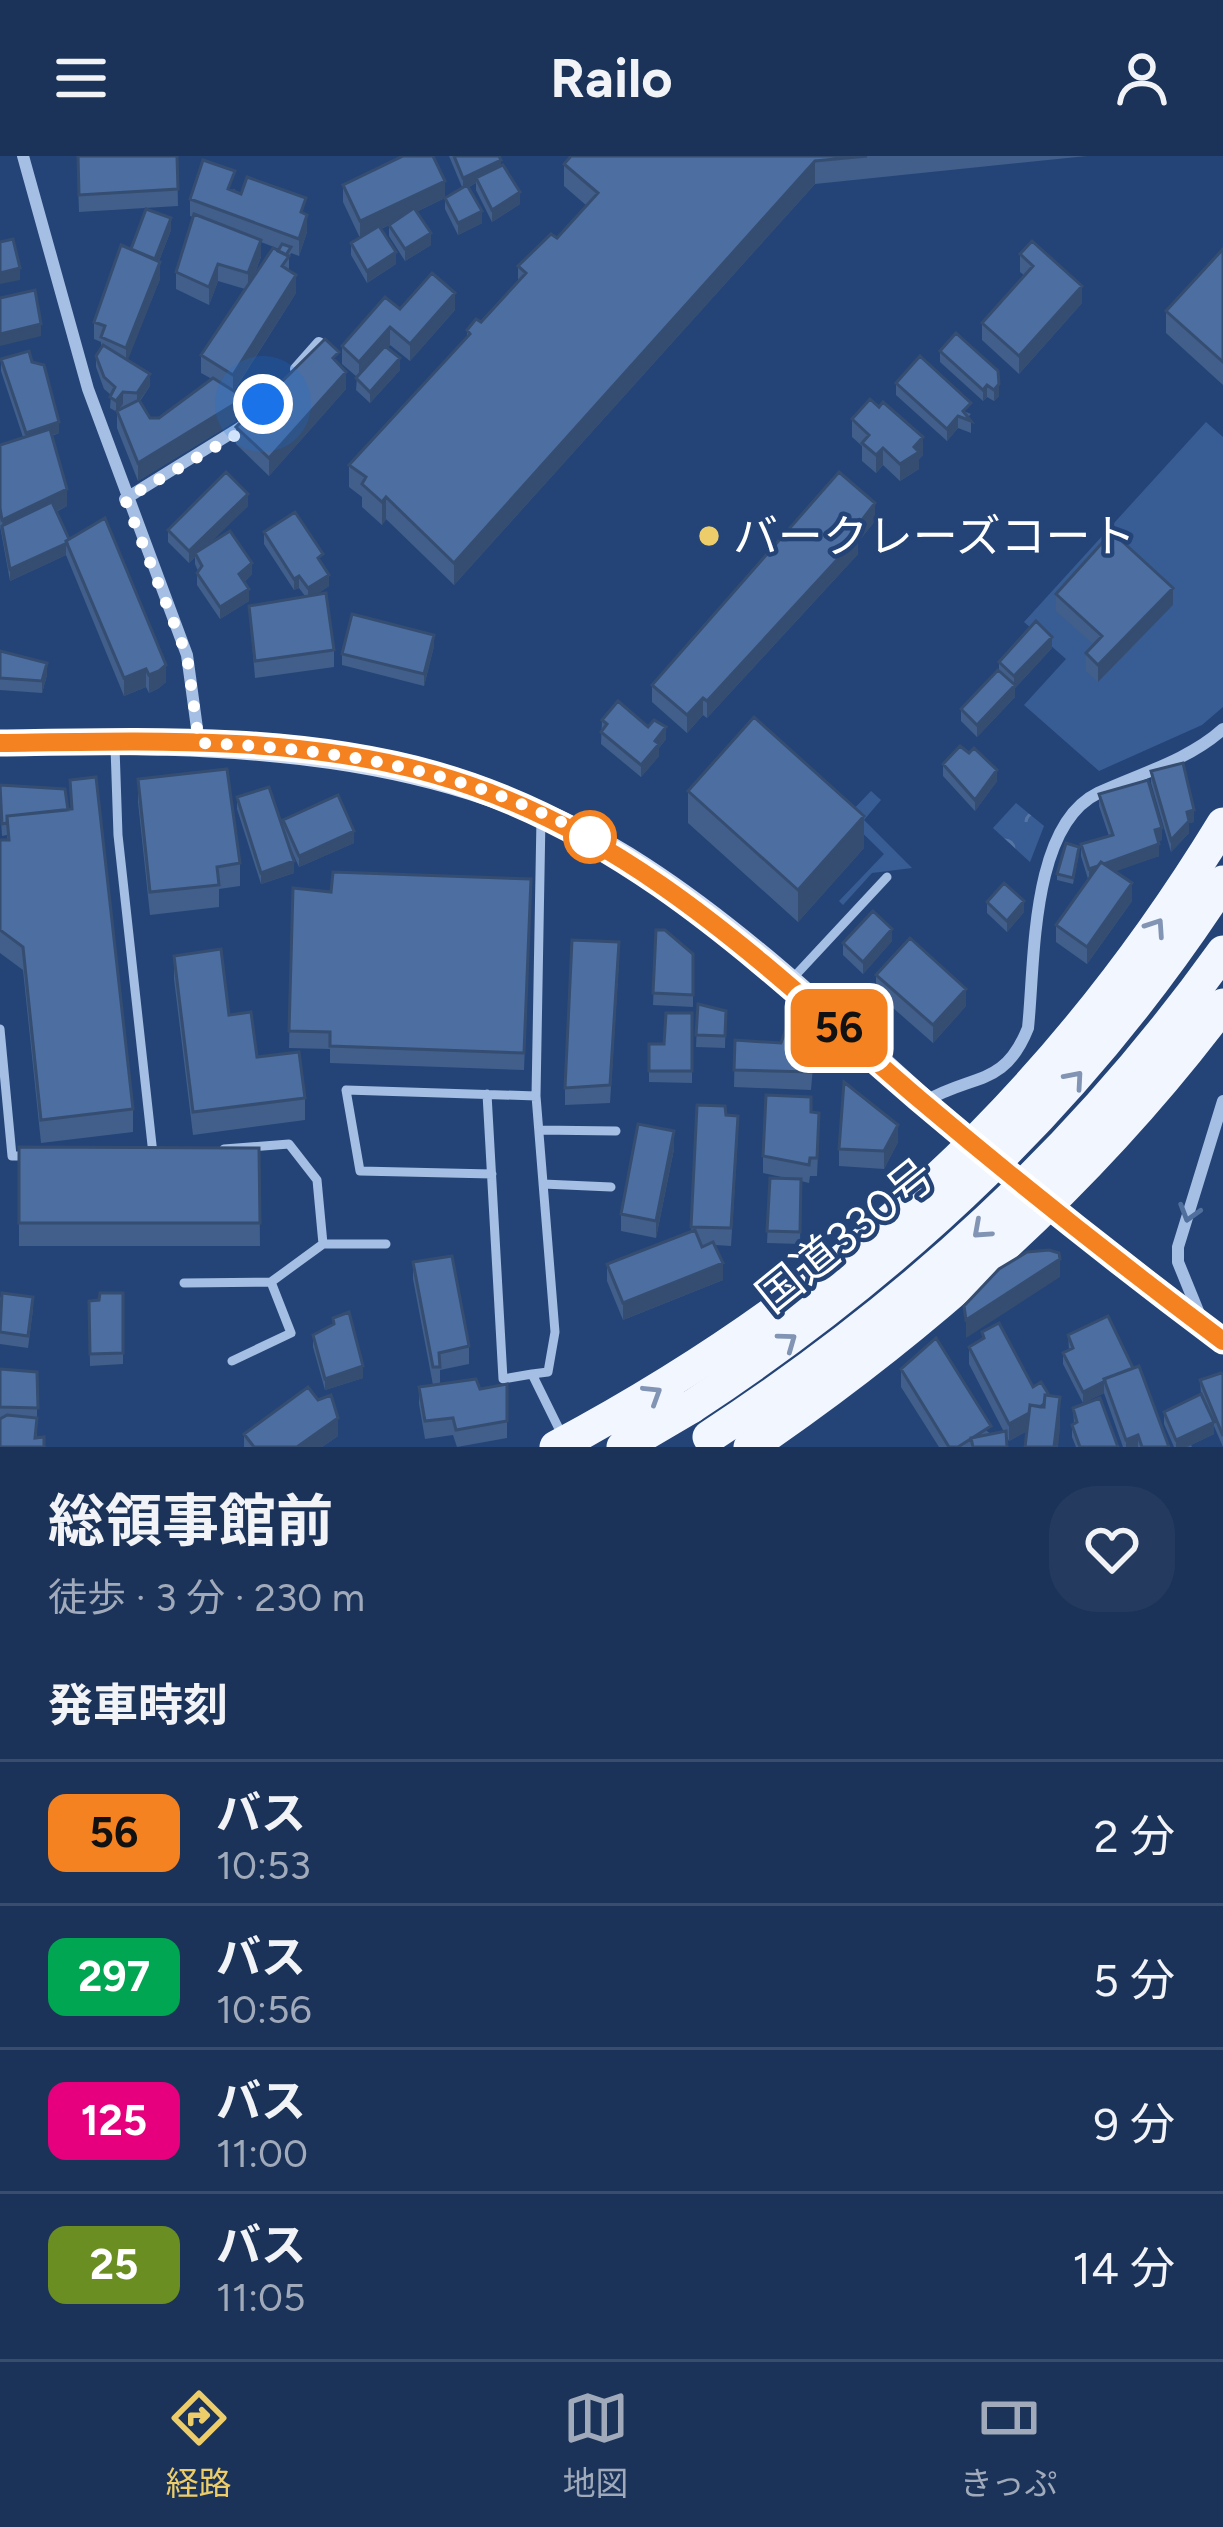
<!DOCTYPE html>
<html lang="ja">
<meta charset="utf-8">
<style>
:root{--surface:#1b3359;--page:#243b5f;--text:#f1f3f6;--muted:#a0aaba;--line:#394e6f;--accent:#edcd69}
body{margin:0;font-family:Figtree,"Noto Sans JP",sans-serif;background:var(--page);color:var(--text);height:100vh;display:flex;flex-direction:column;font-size:45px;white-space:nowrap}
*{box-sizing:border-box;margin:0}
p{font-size:39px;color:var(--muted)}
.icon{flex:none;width:66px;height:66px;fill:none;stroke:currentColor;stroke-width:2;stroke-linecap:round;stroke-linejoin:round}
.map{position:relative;height:1291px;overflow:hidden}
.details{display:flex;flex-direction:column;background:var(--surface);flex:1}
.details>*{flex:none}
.badge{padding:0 24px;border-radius:18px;font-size:42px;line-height:78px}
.you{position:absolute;width:60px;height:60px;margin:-30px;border:9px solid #fff;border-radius:50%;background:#1a73e8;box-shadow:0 0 0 18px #1a73e833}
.map>.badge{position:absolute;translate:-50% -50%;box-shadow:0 0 0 6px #fff}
h2{padding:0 48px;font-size:45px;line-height:108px}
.round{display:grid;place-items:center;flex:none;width:126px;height:126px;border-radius:48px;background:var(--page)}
.headline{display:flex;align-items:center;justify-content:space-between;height:204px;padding:0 48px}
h1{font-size:57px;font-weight:700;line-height:90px}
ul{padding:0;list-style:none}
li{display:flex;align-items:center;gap:36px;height:144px;padding:0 48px;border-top:3px solid var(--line)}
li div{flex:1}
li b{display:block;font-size:45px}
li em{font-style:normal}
li .badge{min-width:132px;font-weight:700;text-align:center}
header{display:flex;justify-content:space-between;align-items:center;height:156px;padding:0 48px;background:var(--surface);font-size:54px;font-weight:700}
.dock{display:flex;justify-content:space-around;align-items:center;height:168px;border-top:3px solid var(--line);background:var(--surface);font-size:33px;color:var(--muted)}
.dock a{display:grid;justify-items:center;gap:6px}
.dock .active{color:var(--accent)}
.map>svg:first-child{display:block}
.grass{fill:#385d94}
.forest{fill:url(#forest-crowns)}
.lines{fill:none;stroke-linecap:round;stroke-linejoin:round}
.service{stroke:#a5bee3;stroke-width:9}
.minor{stroke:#a5bee3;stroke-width:12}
.secondary{stroke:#cedcf3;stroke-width:24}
.trunk{stroke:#f2f6fe;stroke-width:33}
.trunk-bridge{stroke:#f2f6fe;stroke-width:33}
.wall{fill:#415f8a;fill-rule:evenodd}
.shaded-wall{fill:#354d71}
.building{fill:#4c6ea1;stroke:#354d71;stroke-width:3}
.oneway{stroke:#8194b4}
.oneway2{stroke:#516f9d}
.line-casing{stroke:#fff;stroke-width:27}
.line{stroke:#f58220;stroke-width:18}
.walk{stroke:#fff;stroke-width:12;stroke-dasharray:0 21.6}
.poi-dot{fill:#edcd69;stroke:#244477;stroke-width:4.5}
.stop-dot{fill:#fff;stroke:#f58220;stroke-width:6}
.labels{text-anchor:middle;stroke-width:9;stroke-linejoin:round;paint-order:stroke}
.poi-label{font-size:45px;fill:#fff;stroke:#244477;text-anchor:start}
.street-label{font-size:45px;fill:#fff;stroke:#244477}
</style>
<header><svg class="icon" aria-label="menu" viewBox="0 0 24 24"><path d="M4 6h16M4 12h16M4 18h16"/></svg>Railo<svg class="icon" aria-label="person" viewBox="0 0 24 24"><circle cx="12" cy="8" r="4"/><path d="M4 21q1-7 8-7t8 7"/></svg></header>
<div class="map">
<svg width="1223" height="1291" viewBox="0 0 1223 1291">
<defs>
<pattern id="forest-crowns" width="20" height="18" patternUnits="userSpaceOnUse" patternTransform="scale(3)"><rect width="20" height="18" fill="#385d94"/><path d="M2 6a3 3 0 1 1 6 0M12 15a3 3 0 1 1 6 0" fill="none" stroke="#5675a4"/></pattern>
</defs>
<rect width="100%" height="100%" fill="#244477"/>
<path class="grass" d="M1206,266L1223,281V551L1202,569L1099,615L1024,549L1066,503L1024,466Z
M871,635L881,644L864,664L912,712L872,717L843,749L839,745L884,698L846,661Z"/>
<path class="forest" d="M1016,647L1044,670L1030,706L993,672Z"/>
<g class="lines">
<path class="service" d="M115,591L118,679L153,998
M792,823L887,721
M0,873L12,1000H27
M487,938L503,1223L532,1218L563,1281
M539,974L616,975
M224,993L289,988L317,1024L323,1088L271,1126L291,1177L232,1205
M492,1018L360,1015L346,934L536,940
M543,1028L611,1031
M323,1088H386
M184,1127L271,1126
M532,1218L548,1216L555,1176L536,940L541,662"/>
<path class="minor" d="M23,0L88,233L187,499L199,587
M296,213L319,187
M125,343L246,268
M924,946C973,917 1004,932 1028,872C1035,806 1030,670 1098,637C1139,618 1189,604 1223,573
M1200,1160L1178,1106V1091L1223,945"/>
<path class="secondary" d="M0,587C225,585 446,585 642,712C767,793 872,903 985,999
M1035,1039L1223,1185"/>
<path class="trunk" d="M556,1291C841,1139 1054,945 1223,668
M623,1291L691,1251
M750,1291C930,1168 1092,1024 1223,849"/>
<path class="trunk-bridge" d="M691,1251C904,1111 1084,941 1223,726
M709,1281C911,1149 1082,993 1223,796"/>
</g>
<path class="wall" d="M77,0H177L178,50L79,56Z
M449,0H499L501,10L520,48L492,66L476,34V27L469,31L482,67L458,79L445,53V42L416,56L431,89L405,105L389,80V69L381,73L396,108L367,127L351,99V87L360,82L343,46V29L445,41L462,31Z
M571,0H1087L815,28L454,429L386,363L382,369L362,351V341L349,331V309L467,181V174L481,166L518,125V110L557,82L587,50L564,30V8Z
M235,33L234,35L306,58L307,76L299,100L291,97L289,101V114L296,137L234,235L236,265L138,325L117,272V256L110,252L111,239L104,233L96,211V200L101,191V186L94,183V166L131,93L171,74L159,105L160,123L127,204L150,230L140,245L150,262H159L212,223L201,217V199L245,133L218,125L209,149L176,133V116L193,61L190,60V43ZM261,86L279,93L253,122L261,101Z
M1223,93V229L1166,177V155Z
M1020,98L1082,147L1019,218L982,184V167L1025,120L1020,116Z
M400,153L455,154L410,205L390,189L387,192L400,214L370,247L356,234L357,221L342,208V190Z
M956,177L999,240L994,245L987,241L983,245L940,206V195Z
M1,203L59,277L52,280L67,350L56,356L69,383L166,526L159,532L149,537L146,531L124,540L66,399L10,425L0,370V289L23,281L1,215Z
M339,208L346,233L269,320L236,288V271Z
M896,227L971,258L968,261L971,265V277L958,272L947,285L896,239Z
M852,263L923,299L919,303V313L900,325L883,309L876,317L862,305V290L852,281Z
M248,350L208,388L252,418L244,426L249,445L220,463L197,429V417L198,415L195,408V401L189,407L168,386V374Z
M875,365L858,386V398L707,562L703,559L687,577L652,546V529Z
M264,376L323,410L329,430L317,438L334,494V511L255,522L249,450L305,440L299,432L294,434L264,388Z
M1056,438L1173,449L1098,526L1086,515V497L1094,489L1056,455Z
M434,490L424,530L342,509V498Z
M1052,492L1015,532V541L977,581L961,565V553L999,515V506Z
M0,495L47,519L42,537L0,534Z
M602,564L648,571L666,583L659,592V600L641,621L601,588Z
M943,608L997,625L975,655L943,620Z
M1151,615L1194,666L1189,667V677L1171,696L1151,627Z
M138,623L240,707V730L219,733V751L150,759L138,646Z
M70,624L133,953V976L41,987L23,814L0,797V679V684H7V679L2,680L0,650L71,653Z
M688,635L864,692L798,766L688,667Z
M1099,638L1162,684L1158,685L1159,700L1115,715L1132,745L1087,808L1056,786V769L1088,723L1081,700V688L1109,680L1099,650Z
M237,641L283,674V664L354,687L299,711L285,680L294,717L261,728L237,653Z
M1079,697L1073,728L1057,724V718Z
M293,732L331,736L531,740L524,914L330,907V893L289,892Z
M987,746L1024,756L1007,776L987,757Z
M656,774L693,798V851L653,849Z
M892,785L863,818L843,799V787Z
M174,800L229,859L257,901L305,942V964L193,979L174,823Z
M619,803L610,947L565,949V932Z
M876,819L966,850L933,887L876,837Z
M698,848L726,855L725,892L696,891Z
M692,857V927L649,926V888H664Z
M735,884L813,911L811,934L734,931Z
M697,949L726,959L738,977L731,1090L715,1089L723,1124L623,1164L607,1125V1108L691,1076Z
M811,956L819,974L817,1020H810L809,1027L801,1025L800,1088L767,1087L770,1022L791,1023L763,1017V1000Z
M898,986L884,1013L839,1010V993Z
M19,991L259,992L260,1090H19Z
M674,993L656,1082L621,1075V1058Z
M413,1106L469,1190V1208L440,1214V1228L433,1229L413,1123Z
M123,1137V1208L90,1210L89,1145L99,1144Z
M0,1141L33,1153L28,1192L0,1188Z
M333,1162L363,1222L325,1234L313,1191V1179L333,1169Z
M982,1176L1033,1231L1060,1273L1027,1275L1009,1285L1006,1279L1007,1291H939L901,1231V1213L991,1278L1004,1276L969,1208V1191L982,1183Z
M1068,1179L1169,1291H1123L1104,1237L1083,1247L1063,1208V1197L1069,1194Z
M0,1213L37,1216V1281L0,1291Z
M1223,1219V1291L1214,1270V1278L1191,1289L1192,1291H1174L1164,1268V1256L1201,1238L1200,1224Z
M507,1228V1282L457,1291L453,1279L425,1283L419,1248V1231L480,1233Z
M1073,1252L1118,1291H1076L1072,1281V1269L1074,1267Z
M244,1278L338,1280L322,1291H244Z"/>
<path class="shaded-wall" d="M501,4V16L476,22V27L463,34V22Z
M815,5V28L454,429V407Z
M445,25V42L360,83V65Z
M520,36V48L492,66V54Z
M482,55V67L458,79V67Z
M307,59V76L299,100V83Z
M171,62V74L154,118V107Z
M431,77V89L405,105V93Z
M261,84V101L248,134V117Z
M396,96V108L367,127V115Z
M160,106V123L126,209V192Z
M218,108V125L209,149V131Z
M20,112V124L0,128V117Z
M296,119V137L233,236V219Z
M1082,130V147L1019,218V200Z
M455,137V154L410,205V188Z
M41,168V180L0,190V178Z
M390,171V189L359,223V206Z
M400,202V214L370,247V236Z
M346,216V233L269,320V302Z
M150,218V230L137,248V237Z
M999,228V240L994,245V234Z
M987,229V241L983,245V234Z
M123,236V248L116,257V245Z
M237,237L236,265L138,325V307Z
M958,260V272L947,285V273Z
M59,266V277L26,288V277Z
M923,281V299L919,303V313L900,325V308Z
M883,292V309L876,317V299Z
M67,333V350L4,381L2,364Z
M248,338V350L197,400L195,397V401L189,407V395Z
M386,341V363L382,369V346Z
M875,347V365L858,386V398L707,562V545Z
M66,387V399L10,425V413Z
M252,407V418L239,430V418Z
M329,419V430L308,444V432Z
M299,420V432L294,434V423Z
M1173,432V449L1098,526V509Z
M249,433V445L220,463V451Z
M434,479V490L424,530V518Z
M1052,481V492L1015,532V541L977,581V569L1014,529V520Z
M47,507V519L42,537V525Z
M166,509V526L159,532L149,537V519Z
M146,513V531L124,540V522Z
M703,542V559L687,577V559Z
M666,571V583L659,592V600L641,621V609L655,585Z
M997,614V625L975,655V644Z
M1194,654V666L1189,667V677L1171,696V684L1187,656Z
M864,660V692L798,766V734Z
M1162,672V684L1155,686V674Z
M354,675V687L299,711V700Z
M1159,688V700L1089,725V713Z
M294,705V717L261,728V717Z
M1132,727V745L1087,808V791Z
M1024,745V756L1007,776V765Z
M892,773V785L863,818V806Z
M966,833V850L933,887V869Z
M898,969V986L884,1013V995Z
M674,975V993L656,1082V1065Z
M1060,1103V1121L966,1182V1164Z
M723,1107V1124L623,1164V1147Z
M363,1210V1222L325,1234V1223Z
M1104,1226V1237L1083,1247V1236Z
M1060,1241V1273L1058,1291H1054Z
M1052,1244V1262L1009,1285V1268Z
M338,1262V1280L322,1291H297Z
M1214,1266V1278L1187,1291H1176V1284Z
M1138,1279V1291H1126V1284Z"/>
<path class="building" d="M78,0H177L178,33L79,39Z
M403,0H433L445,25L360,65L343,29Z
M454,0H499L501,4L463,22Z
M571,0H867L815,5L454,407L386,341L382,346L362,328L366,321L349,309L470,178L467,174L476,163L481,166L526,117L518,110L551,78L557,82L598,37L564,8Z
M203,4L235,15L228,33L241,38L247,21L306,42L301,56L307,59L299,83L190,43Z
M503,9L520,36L492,54L476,22Z
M467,29L482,55L458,67L445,42Z
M414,52L431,77L405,93L389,69Z
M146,53L171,62L155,103L131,93Z
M194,58L261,84L248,117L218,108L209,131L176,116Z
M379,70L396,96L367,115L351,87Z
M13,83L20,112L0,117V86Z
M1032,85L1082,130L1019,200L982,167L1033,110L1020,98Z
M282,88L291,91L286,99L278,95Z
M121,89L160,106L126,192L101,181L105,170L94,166Z
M273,92L289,100L282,110L296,119L233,219L201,199Z
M1223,93V206L1166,155Z
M432,117L455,137L410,188L390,171L359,206L342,190L385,141L400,153Z
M35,134L41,168L0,178V142Z
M956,177L998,215L999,228L994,234L987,229L983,234L940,195Z
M325,183L339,196L333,202L346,216L269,302L236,271Z
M103,189L150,218L137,237L123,236L116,245L110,241L115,231L104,221L96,200Z
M385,190L400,202L370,236L356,222Z
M29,195L32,206L44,209L59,266L26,277L1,203Z
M920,200L971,247L963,255L971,265L958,260L947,273L896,227Z
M213,222L237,237L236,247L138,307L117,255L139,244L150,262H159Z
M870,243L879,251L883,246L923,281L914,291L919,296L900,308L883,292L876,299L862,287L869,279L852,263Z
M50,273L67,333L2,364L0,352V289Z
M226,316L248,338L189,395L168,374Z
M839,316L875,347L852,377L858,381L707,545L703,542L687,559L652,529Z
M52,346L69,383L66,385L67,387L10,413L2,370Z
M295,356L323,398L318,402L329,419L308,432L299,420L294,423L264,376Z
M105,362L166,509L159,515L149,519L146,513L124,522L66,385Z
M230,375L252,407L239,418L249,433L220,451L197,417L202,410L195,397Z
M1112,376L1173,432L1098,509L1086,497L1102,480L1056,438Z
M326,437L334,494L255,505L249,450Z
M352,458L434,479L424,518L342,498Z
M1036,465L1052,481L1014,520L999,506Z
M0,495L47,507L42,525L0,522Z
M998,514L1015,529L977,569L961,553Z
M618,545L648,571L654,564L666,571L655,585L659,588L641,609L601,576L607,568L602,564Z
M754,561L864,660L798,734L688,635Z
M960,590L969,597L974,592L997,614L975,644L943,608Z
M1183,607L1194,654L1187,656L1189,665L1171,684L1151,615Z
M227,613L240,707L217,711L219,729L150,736L138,623Z
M96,621L133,953L41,964L23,791L0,774V684H9L7,660L72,653L70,624Z
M1148,624L1162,672L1155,674L1159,688L1104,708L1101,706L1098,710L1089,713L1081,688L1113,679L1099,638Z
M0,629L65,633L68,654L7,660V667L2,668Z
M269,631L294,705L261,717L237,641Z
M338,639L354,675L299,700L283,664Z
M1066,687L1079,691L1073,722L1057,718Z
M1101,706L1132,727L1087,791L1056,769Z
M333,716L531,723L524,897L330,890V876L289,875L293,732L331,736Z
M1004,727L1024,745L1007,765L987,746Z
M873,755L892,773L863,806L843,787Z
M656,774H665L693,798V839L653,837Z
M910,782L966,833L933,869L876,819Z
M572,784L619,786L610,929L565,932Z
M221,793L229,859L251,856L257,901L299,896L305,942L193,956L174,800Z
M698,848L726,855L725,880L696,879Z
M666,857H692V915H649V888H664Z
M786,873L813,894L811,916L734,914L735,884L781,887Z
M844,926L898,969L884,995L839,993Z
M766,939L811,941V956L819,957L817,1002H810L809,1009L763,1000Z
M697,949L725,950L726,959L738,960L731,1072L691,1071Z
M638,968L674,975L656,1065L621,1058Z
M19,991L259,992L260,1067H19Z
M770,1022L801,1023L800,1076L767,1075Z
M695,1074L702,1091L713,1086L723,1107L623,1147L607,1108Z
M1049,1094L1059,1097L1060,1103L966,1164L964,1150L999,1113L1027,1096Z
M452,1100L469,1190L439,1197L440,1211H433L413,1106Z
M2,1137L33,1141L28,1180L0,1176Z
M100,1137H123V1197L90,1198L89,1145L99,1144Z
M349,1156L363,1210L325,1223L313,1179L334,1168L333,1162Z
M1108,1160L1133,1212L1104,1223L1105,1225L1083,1236L1063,1197L1073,1192L1068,1179Z
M999,1167L1033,1231L1041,1226L1049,1239H1045L1044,1248L1040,1251L1030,1249L1029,1257L1009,1268L969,1191L984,1182L982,1176Z
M936,1182L991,1270L958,1291H949L901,1213Z
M1139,1210L1169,1291H1142L1138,1279L1126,1284L1104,1223Z
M0,1213L37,1216L38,1252L0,1251Z
M1221,1217L1223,1219V1280L1200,1224Z
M476,1223L480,1233L507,1228V1265L456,1274L453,1262L425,1265L419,1231Z
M308,1231L318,1244L331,1239L338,1262L297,1291H254L244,1278Z
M1201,1238L1214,1266L1176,1284L1164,1256Z
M1045,1239L1060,1241L1054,1291H1025L1030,1249L1044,1251Z
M1100,1242L1118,1291H1080L1072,1269L1077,1266L1073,1252Z
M7,1259L37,1262L35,1282L44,1281V1291H0V1263Z
M1006,1275L1007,1291H973L971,1282Z"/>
<defs><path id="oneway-chevron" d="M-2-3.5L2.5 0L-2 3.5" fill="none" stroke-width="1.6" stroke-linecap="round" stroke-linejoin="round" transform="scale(3)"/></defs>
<g class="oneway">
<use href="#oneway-chevron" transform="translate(1156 771) rotate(-56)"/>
<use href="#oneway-chevron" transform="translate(1075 923) rotate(-49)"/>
<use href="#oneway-chevron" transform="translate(981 1074) rotate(138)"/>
<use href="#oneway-chevron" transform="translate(788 1185) rotate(-36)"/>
<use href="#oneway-chevron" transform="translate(653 1238) rotate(-32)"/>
</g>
<use class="oneway2" href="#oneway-chevron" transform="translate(1189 1057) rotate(107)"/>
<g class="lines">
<g class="line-casing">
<path id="line" d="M0,587C144,585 293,579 433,618C630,673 767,812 918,942C1017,1026 1119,1107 1223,1185"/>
</g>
<use href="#line" class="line"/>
<path class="walk" d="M263,248L236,279L125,343L187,500L199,587C335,592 470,614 590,681"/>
</g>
<circle class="poi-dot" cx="709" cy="380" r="12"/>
<circle class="stop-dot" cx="590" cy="681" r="24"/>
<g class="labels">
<g class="poi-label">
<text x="733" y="396">バークレーズコート</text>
</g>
<g class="street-label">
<text transform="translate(845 1079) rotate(-39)" y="16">国道330号</text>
</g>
</g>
</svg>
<div class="you" style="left:263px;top:248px"></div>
<b class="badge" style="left:839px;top:872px;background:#f58220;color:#111">56</b>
</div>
<section class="details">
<div class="headline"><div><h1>総領事館前</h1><p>徒歩 · 3 分 · 230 m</p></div><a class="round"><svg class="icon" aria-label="heart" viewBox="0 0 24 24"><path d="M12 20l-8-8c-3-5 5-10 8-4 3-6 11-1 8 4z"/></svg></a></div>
<h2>発車時刻</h2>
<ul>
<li><span class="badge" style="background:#f58220;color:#111">56</span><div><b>バス</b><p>10:53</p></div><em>2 分</em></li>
<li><span class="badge" style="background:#00a651;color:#fff">297</span><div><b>バス</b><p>10:56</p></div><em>5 分</em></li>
<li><span class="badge" style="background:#e6007e;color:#fff">125</span><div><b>バス</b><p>11:00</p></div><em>9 分</em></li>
<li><span class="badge" style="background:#6b8e23;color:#fff">25</span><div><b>バス</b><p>11:05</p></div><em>14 分</em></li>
</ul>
</section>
<nav class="dock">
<a class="active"><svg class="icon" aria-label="directions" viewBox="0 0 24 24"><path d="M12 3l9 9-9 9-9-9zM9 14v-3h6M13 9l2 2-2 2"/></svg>経路</a>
<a><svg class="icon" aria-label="map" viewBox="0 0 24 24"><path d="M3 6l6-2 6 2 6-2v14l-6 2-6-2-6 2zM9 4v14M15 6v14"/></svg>地図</a>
<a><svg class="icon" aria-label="tickets" viewBox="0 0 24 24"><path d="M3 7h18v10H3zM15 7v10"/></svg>きっぷ</a>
</nav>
